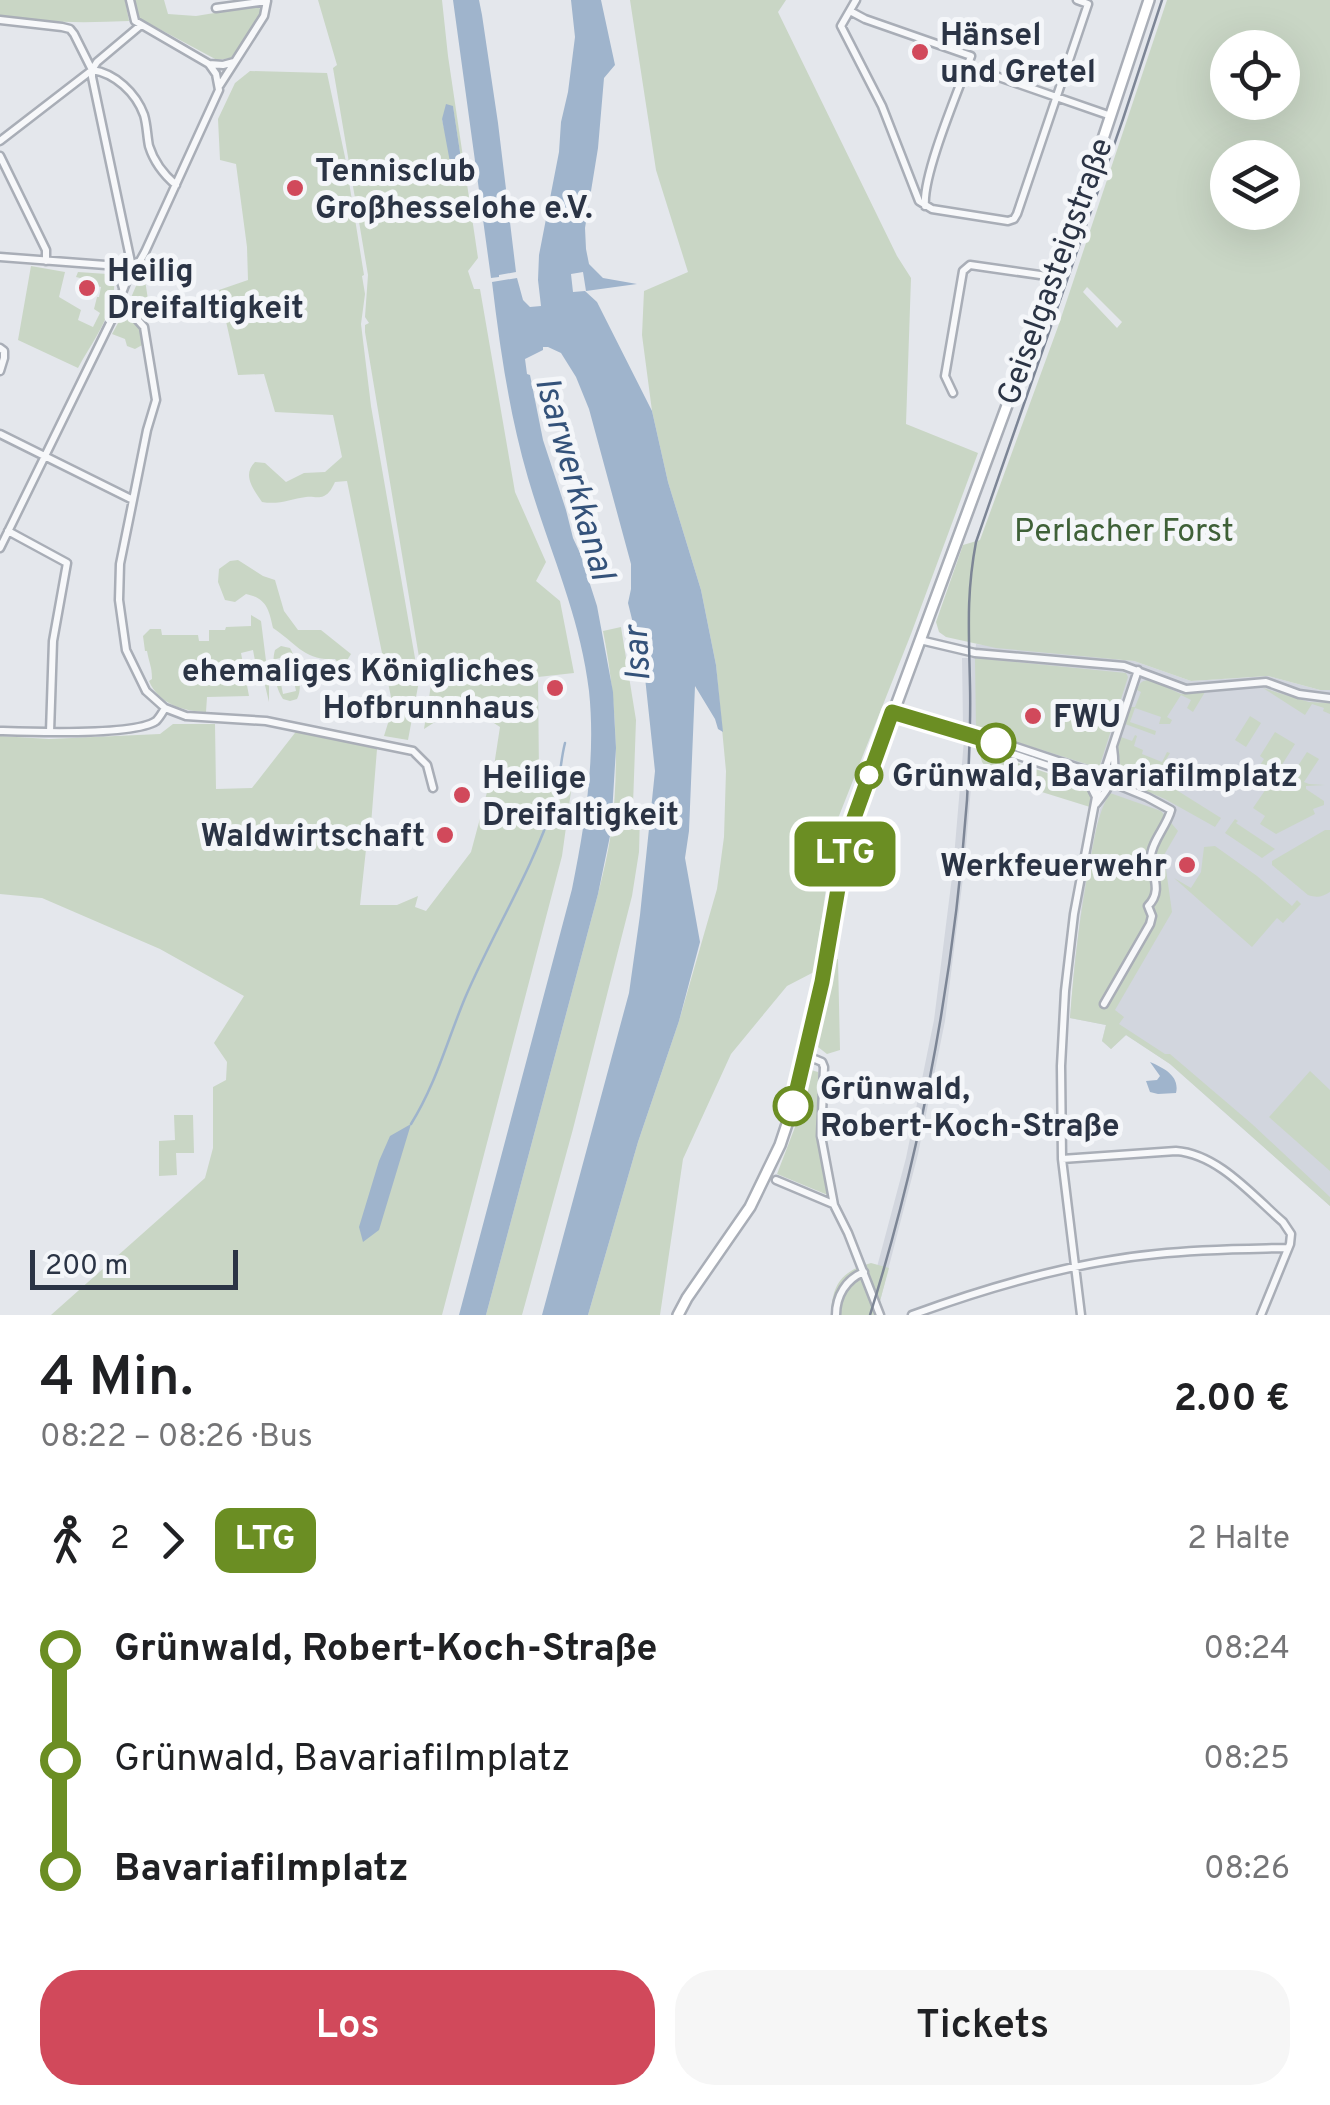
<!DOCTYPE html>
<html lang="de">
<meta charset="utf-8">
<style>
:root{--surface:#fff;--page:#f6f6f6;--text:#202124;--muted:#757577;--accent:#d1495b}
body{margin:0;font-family:Overpass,sans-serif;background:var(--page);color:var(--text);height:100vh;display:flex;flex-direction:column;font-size:38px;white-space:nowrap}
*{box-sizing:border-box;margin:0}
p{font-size:32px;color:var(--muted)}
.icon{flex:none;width:55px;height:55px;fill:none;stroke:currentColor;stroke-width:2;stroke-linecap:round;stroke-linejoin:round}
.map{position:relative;height:1315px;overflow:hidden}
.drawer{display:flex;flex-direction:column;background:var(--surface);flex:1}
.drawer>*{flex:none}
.badge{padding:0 20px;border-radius:15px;font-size:35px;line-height:65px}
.controls{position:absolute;left:1210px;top:30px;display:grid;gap:20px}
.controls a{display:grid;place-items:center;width:90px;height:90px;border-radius:50%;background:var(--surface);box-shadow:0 10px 40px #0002;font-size:50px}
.scale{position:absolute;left:30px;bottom:25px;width:208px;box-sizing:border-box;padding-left:10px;border:5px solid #2b3445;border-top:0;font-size:28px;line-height:35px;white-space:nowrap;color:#2b3445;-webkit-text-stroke:8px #f4f6f9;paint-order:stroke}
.map>.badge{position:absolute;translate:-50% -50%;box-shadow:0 0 0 5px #fff}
.legs{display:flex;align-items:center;gap:15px;height:110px;padding:0 40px;font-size:32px}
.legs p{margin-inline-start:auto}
.headline{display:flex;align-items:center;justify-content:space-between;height:170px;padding:0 40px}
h1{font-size:55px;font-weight:600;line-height:75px}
.primary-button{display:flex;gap:20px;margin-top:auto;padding:20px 40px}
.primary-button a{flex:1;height:115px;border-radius:40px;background:var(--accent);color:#fff;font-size:40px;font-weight:600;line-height:115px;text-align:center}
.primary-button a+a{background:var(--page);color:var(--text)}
ul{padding:0 40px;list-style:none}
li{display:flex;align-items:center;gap:35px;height:110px;font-size:38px}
li i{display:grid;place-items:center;width:15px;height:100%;margin:0 12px;background:currentColor}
li i::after{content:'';width:25px;height:25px;margin:-12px;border:8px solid;border-radius:50%;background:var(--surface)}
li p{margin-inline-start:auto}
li:first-child i{background:linear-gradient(#0000 50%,currentColor 0)}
li:last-child i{background:linear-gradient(currentColor 50%,#0000 0)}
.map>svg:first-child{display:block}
.built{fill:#d2d6de}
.green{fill:#c9d6c5;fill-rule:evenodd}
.water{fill:#9fb4cc}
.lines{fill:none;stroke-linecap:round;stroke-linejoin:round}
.stream{stroke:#9fb4cc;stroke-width:2.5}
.street-casing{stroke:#a9aeb7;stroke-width:11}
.secondary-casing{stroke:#a9aeb7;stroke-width:14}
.street{stroke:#f7f8fa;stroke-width:6}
.secondary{stroke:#fff;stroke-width:9}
.tram{stroke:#7d8696;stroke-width:2.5}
.line-1-casing{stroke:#fff;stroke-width:22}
.line-1{stroke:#6b8e23;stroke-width:15}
.poi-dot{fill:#d1495b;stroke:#f4f6f9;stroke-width:4}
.stop-1-dot{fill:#fff;stroke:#6b8e23;stroke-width:5}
.labels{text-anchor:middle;stroke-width:10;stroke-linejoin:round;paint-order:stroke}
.poi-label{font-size:32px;font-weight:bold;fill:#2b3445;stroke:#f4f6f9;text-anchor:start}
.street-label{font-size:32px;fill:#2b3445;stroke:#f4f6f9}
.park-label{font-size:32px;fill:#3f6138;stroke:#f4f6f9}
.stop-label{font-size:32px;font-weight:bold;fill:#2b3445;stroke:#f4f6f9;text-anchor:start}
.water-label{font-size:35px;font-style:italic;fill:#34527a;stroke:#f4f6f9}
</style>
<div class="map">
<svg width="1330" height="1315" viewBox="0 0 1330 1315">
<rect width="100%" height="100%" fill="#e4e7ec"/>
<path class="built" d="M976,644L1134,661L1191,681L1268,676L1320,690H1330V1206L1170,1064L1126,1035L1111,1049L1102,1041L1106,1025L1070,1018L1075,958L1083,894L1100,809L1117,777L976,731V729L963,726L962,658H975Z
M964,740L971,744L970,775L972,776L964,870L945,1021L918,1154L880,1301L873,1282L906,1158L934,1020L953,869Z"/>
<path class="green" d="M0,0H125L129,21C85,23 43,23 0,16Z
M135,0H164L168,14L196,16L258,6L262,12L231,58L217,60L137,17Z
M318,0H442L448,56L478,258L468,271L474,289H480L515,492L546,562L536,581L560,601L574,673L538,677L539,774L573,777L562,856L442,1315H51L205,1178L213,1148V1087L226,1080L227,1062L214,1043L244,996L160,949L42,898L0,894V736L49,739L160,734L173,724H215L216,789L252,788L298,729L377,749L370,837L367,840L360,905H397L418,896L415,907L426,911L471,852L494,766L500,727L477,712L438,720L424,729L431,685L423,681L365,332V325L369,323L365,317L368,275L333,68L337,65ZM453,107L463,172L447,141L442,119Z
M630,0H786L778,12L897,256L911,278L906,424L978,453L911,634L835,826L814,972L787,986L731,1054L683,1159L660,1315H588L638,1142L679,1021L717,889L724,837L726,771L716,665L701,590L668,482L652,411L642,335L644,291L688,272L656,170Z
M1167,0H1330V690H1320L1268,676L1191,681L1134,661L996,648L946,637L939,632L936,622L963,545L980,540L1059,324ZM1228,48H1282V102H1228ZM1228,158H1282V212H1228ZM1087,287L1122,322L1117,328L1083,292Z
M250,71L327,73L345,157L364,275L362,276L365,294L361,324L371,406L419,681L408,740L384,736L393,707L347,481L335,482C332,488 330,493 324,496C317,499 314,496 306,497C291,499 279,505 262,502C253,489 242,475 255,462L265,463L286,482L304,473L325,472L342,457L333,415L275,412L264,374L238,375L219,290L248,280L247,247L236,164L220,160L218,119L235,83Z
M31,266L65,272L59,297L81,310L78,320L93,327L100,313L94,309L97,297H99L101,287L79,282L80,278L76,277L78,272L107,274L114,279C117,310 92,342 78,368L18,340Z
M139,279L145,280L151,319L127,307Z
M123,314C138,322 142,327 144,344L135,349L127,346L125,339L112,334Z
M238,560L263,576L275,580L284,611L298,630H321L351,654L346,662L339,664L335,659C304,661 296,643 273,628C269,609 266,598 246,594L235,602L225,600L218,582L219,569L230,561Z
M251,615L261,621L269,685V702L263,677H258L253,650L241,653L249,696L207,697L206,712C182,711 159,704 149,681L152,679C152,666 149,663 147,651H145L143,636L150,629H161L162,635H198L199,641H209V630H225L226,627L251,626Z
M621,627L636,720L633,805L640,816L639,852L632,896L573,1129L522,1315H486L598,894C603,874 608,853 611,833C620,767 616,696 603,631Z
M281,646L290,648C297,660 304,686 297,699L290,701L283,699C275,688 271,663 275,650ZM289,656L296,691L283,694L276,659Z
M975,658L1126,673L1128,677L1099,768L976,729Z
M1151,680L1181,694L1205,692L1193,712L1187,708L1191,700L1181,695L1167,717L1172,720L1170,724H1159L1161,717L1135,708L1130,722L1156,731L1155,735L1125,724L1131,707H1135L1141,692L1137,690C1140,682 1142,680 1151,680Z
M1263,688L1309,702L1330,703V714L1323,711L1324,708L1312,704L1305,715Z
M1250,716L1261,723L1246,747L1235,740Z
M1275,732L1295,744L1280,768L1292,775L1307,752L1319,759L1304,782L1309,784L1325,785L1306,786V789L1324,801V805L1313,809L1315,814L1276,834L1260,824L1265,816L1253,808L1270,783L1255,773L1264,759L1260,756Z
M1135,735L1137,736L1134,746L1143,750L1142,754L1162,762L1167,752L1170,753L1161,768L1184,780L1178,791L1221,818L1215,827L1165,799L1125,782L1122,778L1118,747L1121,737L1132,741Z
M979,750L1083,785L1090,794V807L1010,782L998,773L988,770L982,762Z
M1110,793L1161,811L1178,831L1164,855L1172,912L1115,1010L1124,1017L1119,1024L1165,1054H1170L1252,1124L1330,1197V1206L1170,1064L1126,1035L1111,1049L1102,1041L1106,1025L1070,1018C1074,965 1080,913 1090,861C1095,837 1097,814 1110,793Z
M1235,819L1238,821L1236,823L1275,849L1262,858L1225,833Z
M1325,830H1330V892C1322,897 1317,898 1308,895L1272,865V861Z
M1215,846L1257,876L1292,906L1297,900L1301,904L1283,923L1277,918L1252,947L1174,878L1191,888L1201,872L1204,847Z
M838,959L840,1050L827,1054L818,1047L817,1041L834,960Z
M811,1070L818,1072V1138L830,1196L777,1174L800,1114Z
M1310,1071L1330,1090V1171L1269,1117Z
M174,1115H193L194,1153H176L177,1175L159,1176V1141L175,1140Z
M871,1263L889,1268L880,1301L885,1315H831C832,1285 841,1271 871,1263Z"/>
<path class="water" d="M453,0H479L482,15L498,123L516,272L499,275V277L491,278Z
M571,0H601L615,65L604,78L598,148L585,228L586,249L589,264L603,278L637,284L586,291L583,272L571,274L573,292L585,291L597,302L652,411L668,482L701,590L716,665L723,732L718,729L715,719L695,686L689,831L685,858L700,942L679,1021L638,1142L588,1315H542L629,993L640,915L655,771L644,668L628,603L631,589V564L589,409L576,377L561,353L548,347H543V350L525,359L527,374L530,375L543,440L566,510L573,538L580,553L597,606L613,692L616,748L611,831L598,894L486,1315H459L572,889C585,824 596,758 589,691C580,615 549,550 528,478C509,413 500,348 492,282L517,278L523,300L530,307L541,306L538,280L539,255L559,152L561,122L568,92L575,37Z
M446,104L453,106L463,172L457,178L452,173L442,119Z
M1150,1062C1164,1068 1180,1076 1176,1093L1158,1094L1150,1092L1146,1081L1157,1080L1160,1076Z
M411,1124L379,1230L363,1242L359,1227L379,1161L390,1136Z"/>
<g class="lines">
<path class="stream" d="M411,1124C436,1084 447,1041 465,998C493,932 532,871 554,803C560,784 560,762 565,743"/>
<g class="street-casing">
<path id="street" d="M856,0L841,26L882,106L919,201L932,209L1008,221L1014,219L1017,214L1088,4L1077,0
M216,8L267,1L264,16L220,85
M850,11L865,19L971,56C959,89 922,175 925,206
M0,20L62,27L70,29L74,34L92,70V77L132,267
M209,64L223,65L234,62
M967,66L1111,116
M92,70C115,73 136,93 144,115C147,125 147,136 149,146C154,162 163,174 176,185
M0,141L92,70L97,62L141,25
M0,156L46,250V261
M0,257L132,267
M109,266L119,275L123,288
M117,308L136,318L144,327L156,400L147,430L133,500L120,564L119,600L126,650L146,691L165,708L186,716L266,721L413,751L427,765L433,788
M0,348L4,351V358L0,371
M953,393L945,376L963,271L970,265L1054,277
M0,434L133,500
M8,531L67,563L53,641L50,732
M0,548L112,319L132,267L140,261L145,252L219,90L216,74L209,64L135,21L130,0
M920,640L975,653L1124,666L1186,689L1266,682L1299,694L1330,698
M894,713L1000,745H1010L1094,773H1102
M0,731C30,732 134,736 156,721C160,717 162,713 165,708
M1001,746L1007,752L1084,778L1089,783L1096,797
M1096,804C1113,782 1117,777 1113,748
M1104,1004L1150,924L1152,916L1148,906C1163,891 1152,876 1151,857C1151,842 1167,826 1171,810L1147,797L1108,781
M805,1055L822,1062L824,1067L821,1136L834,1205L848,1233L880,1315
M1062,1159L1176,1151C1218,1154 1252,1195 1283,1222L1291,1234L1290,1244L1261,1315
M776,1180L833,1204
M836,1315C836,1296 846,1279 864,1272
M912,1315C991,1286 1074,1262 1157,1254C1201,1249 1244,1249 1288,1248
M1081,1315L1062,1159L1061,1066L1065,991L1074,914L1096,797L1138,670"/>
</g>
<g class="secondary-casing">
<path id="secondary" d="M678,1315L687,1298L750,1207L780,1145L793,1106L814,1018L841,871L854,819L1080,208L1149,0"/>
</g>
<use href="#street" class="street"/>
<use href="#secondary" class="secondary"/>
<path class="tram" d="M870,1315C922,1148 954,975 967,800C969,762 971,724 970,686C969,633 966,595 976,542L1123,119L1162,0"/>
</g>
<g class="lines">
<g class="line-1-casing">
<path id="line-1" d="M793,1106L822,982L841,871L854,818L892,712L996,743"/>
</g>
<use href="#line-1" class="line-1"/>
</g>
<g class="poi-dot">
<circle cx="920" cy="52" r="10"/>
<circle cx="295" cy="188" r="10"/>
<circle cx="87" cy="288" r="10"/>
<circle cx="555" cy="688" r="10"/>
<circle cx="1033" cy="716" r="10"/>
<circle cx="462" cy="795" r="10"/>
<circle cx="445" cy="835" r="10"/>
<circle cx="1187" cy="865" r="10"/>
</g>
<g class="stop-1-dot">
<circle cx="996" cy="743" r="18"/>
<circle cx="869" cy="775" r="12"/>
<circle cx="793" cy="1106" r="18"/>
</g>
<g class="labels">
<g class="poi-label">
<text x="940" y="45">Hänsel<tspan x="940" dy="37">und Gretel</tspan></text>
<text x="315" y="181">Tennisclub<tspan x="315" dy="37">Großhesselohe e.V.</tspan></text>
<text x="107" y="281">Heilig<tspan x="107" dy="37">Dreifaltigkeit</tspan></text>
<text x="535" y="681" text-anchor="end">ehemaliges Königliches<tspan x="535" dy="37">Hofbrunnhaus</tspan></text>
<text x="1053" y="727">FWU</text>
<text x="482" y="788">Heilige<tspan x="482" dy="37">Dreifaltigkeit</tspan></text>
<text x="425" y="846" text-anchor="end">Waldwirtschaft</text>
<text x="1167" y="876" text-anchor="end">Werkfeuerwehr</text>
</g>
<g class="street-label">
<text transform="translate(1054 271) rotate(-70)" y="11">Geiselgasteigstraße</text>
</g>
<g class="park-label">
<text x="1124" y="541">Perlacher Forst</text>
</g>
<g class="stop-label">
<text x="892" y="786">Grünwald, Bavariafilmplatz</text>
<text x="820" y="1099">Grünwald,<tspan x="820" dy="37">Robert-Koch-Straße</tspan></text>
</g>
<g class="water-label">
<text transform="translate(576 478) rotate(74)" y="12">Isarwerkkanal</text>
<text transform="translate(636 654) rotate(-93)" y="12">Isar</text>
</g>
</g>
</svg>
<div class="controls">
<a><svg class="icon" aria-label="locate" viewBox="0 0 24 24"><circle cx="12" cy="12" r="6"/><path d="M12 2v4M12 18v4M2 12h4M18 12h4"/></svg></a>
<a><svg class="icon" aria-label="layers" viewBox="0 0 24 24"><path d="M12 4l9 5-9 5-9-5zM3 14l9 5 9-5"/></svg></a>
</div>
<div class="scale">200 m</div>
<b class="badge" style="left:845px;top:854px;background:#6b8e23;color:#fff">LTG</b>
</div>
<section class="drawer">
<div class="headline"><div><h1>4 Min.</h1><p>08:22 – 08:26 · Bus</p></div><b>2.00 €</b></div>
<div class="legs"><svg class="icon" aria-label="walk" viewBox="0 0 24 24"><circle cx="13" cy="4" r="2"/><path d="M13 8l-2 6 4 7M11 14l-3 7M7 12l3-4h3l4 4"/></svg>2<svg class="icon" aria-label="forward" viewBox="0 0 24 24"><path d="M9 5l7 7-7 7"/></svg><b class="badge" style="background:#6b8e23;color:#fff">LTG</b><p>2 Halte</p></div>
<ul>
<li><i style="color:#6b8e23"></i><b>Grünwald, Robert-Koch-Straße</b><p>08:24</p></li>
<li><i style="color:#6b8e23"></i><span>Grünwald, Bavariafilmplatz</span><p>08:25</p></li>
<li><i style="color:#6b8e23"></i><b>Bavariafilmplatz</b><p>08:26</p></li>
</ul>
<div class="primary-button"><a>Los</a><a>Tickets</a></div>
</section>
